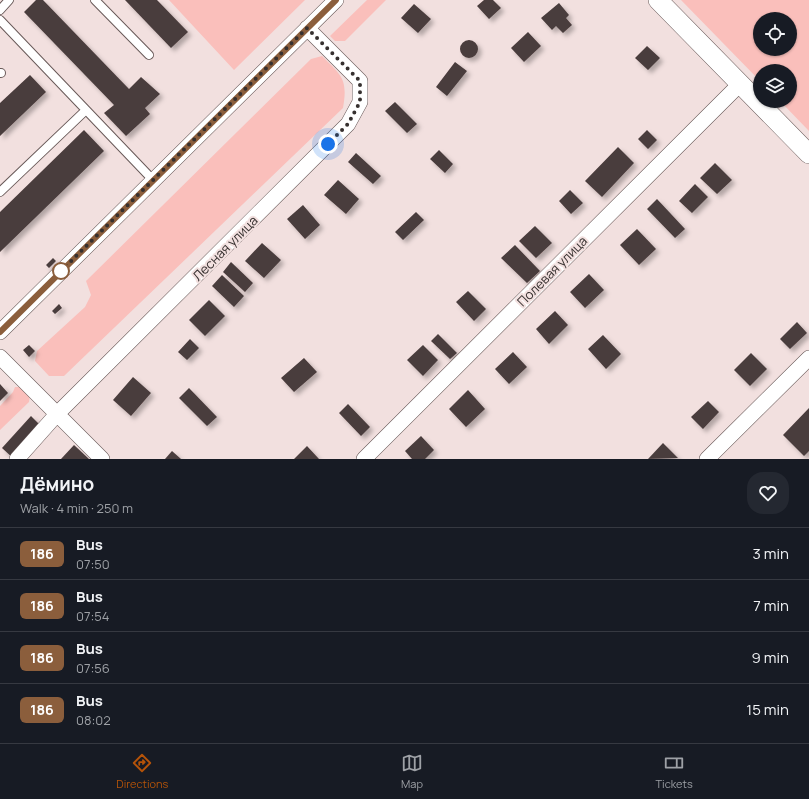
<!DOCTYPE html>
<meta charset="utf-8">
<style>
:root{--surface:#171b24;--page:#242831;--text:#f1f3f6;--muted:#9ea1a6;--line:#363941;--accent:#b45309}
body{margin:0;font-family:Manrope,sans-serif;background:var(--page);color:var(--text);height:100vh;display:flex;flex-direction:column;font-size:15px;white-space:nowrap}
*{box-sizing:border-box;margin:0}
p{font-size:13px;color:var(--muted)}
.icon{flex:none;width:22px;height:22px;fill:none;stroke:currentColor;stroke-width:2;stroke-linecap:round;stroke-linejoin:round}
.map{position:relative;height:459px;overflow:hidden}
.panel{display:flex;flex-direction:column;background:var(--surface);flex:1}
.panel>*{flex:none}
.badge{padding:0 8px;border-radius:6px;font-size:14px;line-height:26px}
.buttons{position:absolute;left:753px;top:12px;display:grid;gap:8px}
.buttons a{display:grid;place-items:center;width:44px;height:44px;border-radius:50%;background:var(--surface);box-shadow:0 1px 3px #0004;font-size:20px}
.you{position:absolute;width:20px;height:20px;margin:-10px;border:3px solid #fff;border-radius:50%;background:#1a73e8;box-shadow:0 0 0 6px #1a73e833}
.map>.badge{position:absolute;translate:-50% -50%;box-shadow:0 0 0 2px #fff}
.round{display:grid;place-items:center;flex:none;width:42px;height:42px;border-radius:16px;background:var(--page)}
.summary{display:flex;align-items:center;justify-content:space-between;height:68px;padding:0 20px}
h1{font-size:19px;font-weight:700;line-height:30px}
ul{padding:0;list-style:none}
li{display:flex;align-items:center;gap:12px;height:52px;padding:0 20px;border-top:1px solid var(--line)}
li div{flex:1}
li b{display:block;font-size:15px}
li em{font-style:normal}
li .badge{min-width:44px;font-weight:700;text-align:center}
.menu{display:flex;justify-content:space-around;align-items:center;height:56px;border-top:1px solid var(--line);background:var(--surface);font-size:11px;color:var(--muted)}
.menu a{display:grid;justify-items:center;gap:2px}
.menu .active{color:var(--accent)}
.map>svg:first-child{display:block}
.green{fill:#fabfbb;fill-rule:evenodd}
.building{fill:#4a3c3c;filter:url(#shadow)}
.lines{fill:none;stroke-linecap:round;stroke-linejoin:round}
.service-casing{stroke:#685958;stroke-width:10}
.minor-casing{stroke:#685958;stroke-width:16}
.tertiary-casing{stroke:#685958;stroke-width:20}
.service{stroke:#fff;stroke-width:8}
.minor{stroke:#fff;stroke-width:15}
.tertiary{stroke:#fff;stroke-width:19}
.line-casing{stroke:#fff;stroke-width:9}
.line{stroke:#8b5e3c;stroke-width:6}
.walk{stroke:#36302f;stroke-width:4;stroke-dasharray:0 7.2}
.stop-dot{fill:#fff;stroke:#8b5e3c;stroke-width:2}
.labels{text-anchor:middle;stroke-width:4;stroke-linejoin:round;paint-order:stroke}
.street-label{font-size:13px;fill:#36302f;stroke:#f2e0df}
</style>
<div class="map">
<svg width="809" height="459" viewBox="0 0 809 459">
<defs>
<filter id="shadow"><feDropShadow dx="3.5" dy="3.5" stdDeviation="2" flood-color="#0004"/></filter>
</defs>
<rect width="100%" height="100%" fill="#f2e0df"/>
<path class="green" d="M169,0H305L234,70Z
M367,0H386L345,41H335L330,36Z
M681,0H809V131L780,101H790V71H760V81ZM760,19H790V49H760Z
M322,56C342,76 348,79 343,108L64,376H49L35,361L37,351L85,307L91,295L86,281L311,59Z
M15,387H21L30,395L29,402L0,430V406L13,392Z"/>
<path class="building" d="M36,0H43L129,89L141,77L160,94L145,108L150,114L126,136L104,113L114,105L24,12Z
M125,0H157L188,32L171,48Z
M484,0H493L501,8L489,19L477,6Z
M559,3L569,15L566,18L572,25L563,33L556,26L552,30L541,18Z
M414,4L431,19L418,33L401,18Z
M528,32L541,46L524,62L511,48Z
M460 49a9 9 0 1 1 18 0a9 9 0 1 1-18 0Z
M647,46L660,58L648,70L635,58Z
M455,62L467,71L447,96L436,87Z
M30,75L46,92L0,136V103Z
M395,102L417,124L407,133L385,111Z
M84,130L104,151L0,252V212Z
M647,130L657,140L648,149L638,139Z
M618,147L634,163L602,197L585,181Z
M439,150L453,164L445,173L430,159Z
M356,153L381,176L373,184L348,162Z
M715,163L732,180L717,194L700,178Z
M338,180L359,199L346,214L324,195Z
M695,184L708,197L692,213L679,201Z
M570,190L583,203L571,214L559,201Z
M657,199L685,229L675,238L647,209Z
M303,205L320,225L305,239L287,219Z
M416,212L424,220L403,240L395,232Z
M535,226L552,243L536,258L519,241Z
M637,229L656,249L639,265L620,245Z
M262,243L281,260L264,278L245,261Z
M515,245L540,271L527,283L501,258Z
M53,258L56,261L49,268L46,265Z
M231,262L253,283L245,292L223,272Z
M589,274L604,290L585,308L570,292Z
M222,275L244,296L234,307L212,286Z
M468,291L486,309L474,321L456,302Z
M209,300L225,316L205,336L189,320Z
M59,304L62,308L55,314L52,311Z
M555,311L568,325L549,344L536,329Z
M797,322L807,333L790,349L780,339Z
M438,334L457,353L450,359L431,341Z
M603,335L621,354L606,369L588,349Z
M190,339L199,348L187,360L178,352Z
M29,345L35,351L29,357L23,350Z
M423,345L438,360L423,376L407,360Z
M513,352L527,367L509,384L495,369Z
M751,353L767,369L750,386L734,370Z
M304,358L317,372L294,392L281,378Z
M133,377L151,393L131,416L113,400Z
M0,384L8,393L0,401Z
M189,388L217,417L207,426L179,398Z
M468,390L485,409L466,427L449,409Z
M708,401L719,412L703,429L691,417Z
M348,404L370,427L361,436L339,413Z
M809,408V451L804,456L783,435Z
M31,416L42,427L14,459L2,448Z
M421,436L434,450L425,459H412L405,451Z
M663,443L678,458L648,459Z
M74,445L89,459H61Z
M307,446L319,459H294Z
M172,451L181,459H165Z"/>
<g class="lines">
<g class="service-casing">
<path id="service" d="M95,0L149,55
M0,10L9,0
M0,20L153,180
M0,73H1
M0,192L86,110"/>
</g>
<g class="minor-casing">
<path id="minor" d="M0,332L336,0
M0,357L102,459
M17,459L57,414L348,124L360,102V81L307,28
M364,459L740,84
M707,459L809,358"/>
</g>
<g class="tertiary-casing">
<path id="tertiary" d="M658,0L809,154"/>
</g>
<use href="#service" class="service"/>
<use href="#minor" class="minor"/>
<use href="#tertiary" class="tertiary"/>
</g>
<g class="lines">
<g class="line-casing">
<path id="line" d="M0,332L336,0"/>
</g>
<use href="#line" class="line"/>
<path class="walk" d="M61,271L307,28L360,81V102L348,124L328,144"/>
</g>
<circle class="stop-dot" cx="61" cy="271" r="8"/>
<g class="labels">
<g class="street-label">
<text transform="translate(225 248) rotate(-45)" y="5">Лесная улица</text>
<text transform="translate(552 271) rotate(-45)" y="5">Полевая улица</text>
</g>
</g>
</svg>
<div class="buttons">
<a><svg class="icon" aria-label="locate" viewBox="0 0 24 24"><circle cx="12" cy="12" r="6"/><path d="M12 2v4M12 18v4M2 12h4M18 12h4"/></svg></a>
<a><svg class="icon" aria-label="layers" viewBox="0 0 24 24"><path d="M12 4l9 5-9 5-9-5zM3 14l9 5 9-5"/></svg></a>
</div>
<div class="you" style="left:328px;top:144px"></div>
</div>
<section class="panel">
<div class="summary"><div><h1>Дёмино</h1><p>Walk · 4 min · 250 m</p></div><a class="round"><svg class="icon" aria-label="heart" viewBox="0 0 24 24"><path d="M12 20l-8-8c-3-5 5-10 8-4 3-6 11-1 8 4z"/></svg></a></div>
<ul>
<li><span class="badge" style="background:#8b5e3c;color:#fff">186</span><div><b>Bus</b><p>07:50</p></div><em>3 min</em></li>
<li><span class="badge" style="background:#8b5e3c;color:#fff">186</span><div><b>Bus</b><p>07:54</p></div><em>7 min</em></li>
<li><span class="badge" style="background:#8b5e3c;color:#fff">186</span><div><b>Bus</b><p>07:56</p></div><em>9 min</em></li>
<li><span class="badge" style="background:#8b5e3c;color:#fff">186</span><div><b>Bus</b><p>08:02</p></div><em>15 min</em></li>
</ul>
</section>
<nav class="menu">
<a class="active"><svg class="icon" aria-label="directions" viewBox="0 0 24 24"><path d="M12 3l9 9-9 9-9-9zM9 14v-3h6M13 9l2 2-2 2"/></svg>Directions</a>
<a><svg class="icon" aria-label="map" viewBox="0 0 24 24"><path d="M3 6l6-2 6 2 6-2v14l-6 2-6-2-6 2zM9 4v14M15 6v14"/></svg>Map</a>
<a><svg class="icon" aria-label="tickets" viewBox="0 0 24 24"><path d="M3 7h18v10H3zM15 7v10"/></svg>Tickets</a>
</nav>
